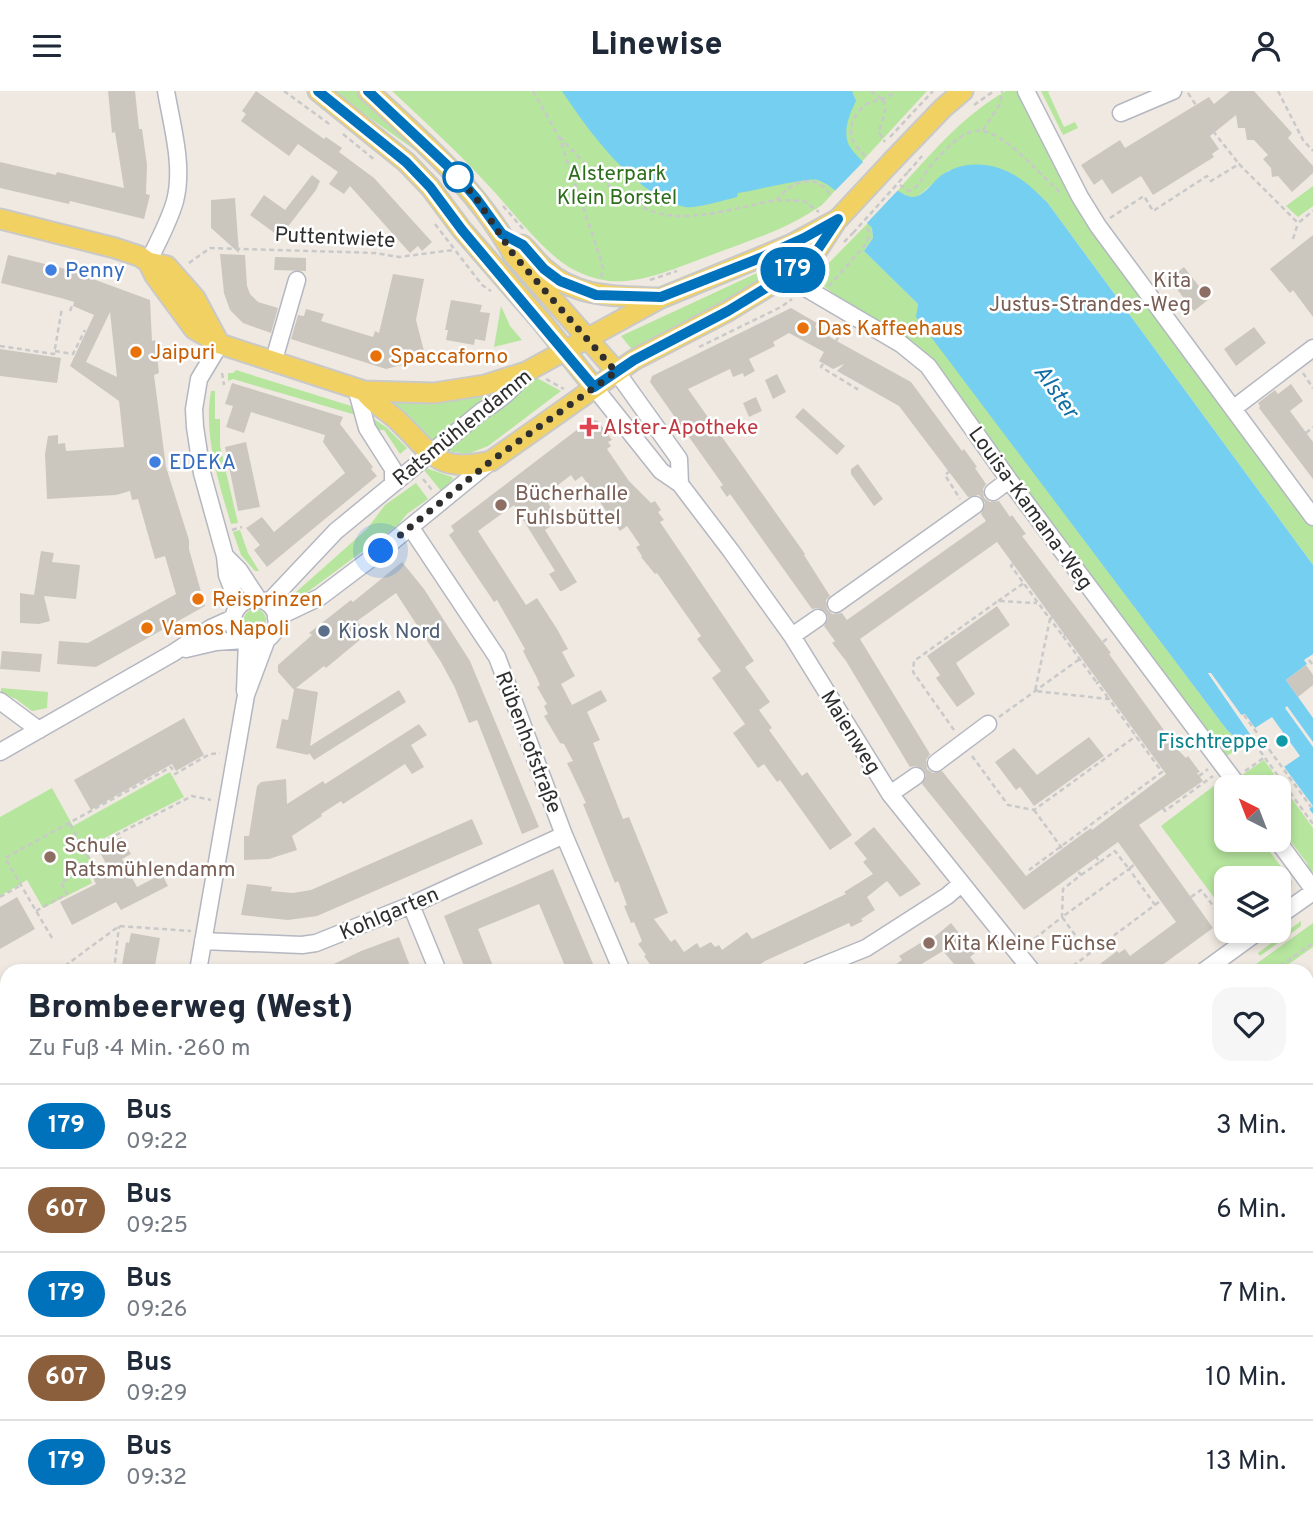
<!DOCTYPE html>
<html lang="de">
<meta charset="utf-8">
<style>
:root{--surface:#fff;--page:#f6f6f7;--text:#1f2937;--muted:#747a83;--line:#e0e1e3}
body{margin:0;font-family:Overpass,sans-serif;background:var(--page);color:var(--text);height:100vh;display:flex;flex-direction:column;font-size:26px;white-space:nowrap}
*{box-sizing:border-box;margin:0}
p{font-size:23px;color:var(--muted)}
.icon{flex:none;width:38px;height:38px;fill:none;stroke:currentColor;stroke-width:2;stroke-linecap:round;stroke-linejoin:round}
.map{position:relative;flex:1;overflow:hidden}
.side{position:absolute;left:0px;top:873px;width:1314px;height:555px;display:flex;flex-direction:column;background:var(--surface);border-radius:21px 21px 0 0;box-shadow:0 4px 10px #0003}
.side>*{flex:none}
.badge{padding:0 14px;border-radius:23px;font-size:24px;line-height:46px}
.needle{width:46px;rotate:318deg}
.controls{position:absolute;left:1214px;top:684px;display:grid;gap:14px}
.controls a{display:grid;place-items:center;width:77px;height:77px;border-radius:14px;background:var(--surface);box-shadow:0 4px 10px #0003;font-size:35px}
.you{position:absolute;width:35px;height:35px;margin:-18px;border:5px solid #fff;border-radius:50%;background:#1a73e8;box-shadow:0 0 0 10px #1a73e833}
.map>.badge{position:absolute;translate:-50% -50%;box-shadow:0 0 0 4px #fff}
.round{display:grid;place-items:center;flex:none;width:74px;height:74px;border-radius:21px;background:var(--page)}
.summary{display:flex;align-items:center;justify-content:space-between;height:119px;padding:0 28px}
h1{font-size:33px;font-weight:800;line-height:52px}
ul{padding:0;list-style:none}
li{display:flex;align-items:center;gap:21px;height:84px;padding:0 28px;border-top:2px solid var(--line)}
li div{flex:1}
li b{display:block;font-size:26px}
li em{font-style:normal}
li .badge{min-width:77px;font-weight:700;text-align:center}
header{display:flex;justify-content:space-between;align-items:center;height:91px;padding:0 28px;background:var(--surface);font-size:32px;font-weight:800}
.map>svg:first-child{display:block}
.green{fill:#b6e59e}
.water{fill:#75cff0}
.pier{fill:#efe9e1}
.building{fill:#cbc7bf;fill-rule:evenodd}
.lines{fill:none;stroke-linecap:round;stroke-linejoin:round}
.minor-casing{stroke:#b4b7c1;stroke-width:19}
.major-casing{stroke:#c9c9c9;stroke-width:23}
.path{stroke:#c9c9c9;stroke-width:2.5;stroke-dasharray:5 3.5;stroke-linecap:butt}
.minor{stroke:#fff;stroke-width:16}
.major{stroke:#f2d163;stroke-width:19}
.major-bridge-casing{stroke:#c9c9c9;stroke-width:23;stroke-linecap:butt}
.path-bridge{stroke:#c9c9c9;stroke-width:2.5;stroke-dasharray:5 3.5;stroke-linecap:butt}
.major-bridge{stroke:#f2d163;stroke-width:19}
.line-casing{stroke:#fff;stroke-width:16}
.line{stroke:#0072bc;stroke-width:10}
.walk{stroke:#2e2e2e;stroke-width:7;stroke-dasharray:0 12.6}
.stop-dot{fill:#fff;stroke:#0072bc;stroke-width:3.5}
.shop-dot{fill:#3f7fe0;stroke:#fff;stroke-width:2.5}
.education-dot{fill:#8d6e63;stroke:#fff;stroke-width:2.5}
.food-dot{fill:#e8710a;stroke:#fff;stroke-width:2.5}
.health-dot{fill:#e0444e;stroke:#fff;stroke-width:2.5}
.service-dot{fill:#5c6f8a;stroke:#fff;stroke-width:2.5}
.culture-dot{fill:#0f9aa8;stroke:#fff;stroke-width:2.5}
.labels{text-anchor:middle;stroke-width:5;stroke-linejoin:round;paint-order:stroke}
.park-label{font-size:21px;fill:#2c6e1b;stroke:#fff}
.street-label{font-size:21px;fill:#2e2e2e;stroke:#fff}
.shop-label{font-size:21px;fill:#366cbe;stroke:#fff;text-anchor:start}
.education-label{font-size:21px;fill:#785e54;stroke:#fff;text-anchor:start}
.food-label{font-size:21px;fill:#c56008;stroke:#fff;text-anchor:start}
.health-label{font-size:21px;fill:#be3a42;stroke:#fff;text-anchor:start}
.service-label{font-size:21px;fill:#4e5e75;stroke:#fff;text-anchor:start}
.culture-label{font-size:21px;fill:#0d838f;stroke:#fff;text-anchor:end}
.water-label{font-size:23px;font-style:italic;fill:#0d6fa3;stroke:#fff}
</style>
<header><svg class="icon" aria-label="menu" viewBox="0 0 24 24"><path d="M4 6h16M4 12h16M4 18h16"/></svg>Linewise<svg class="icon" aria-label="person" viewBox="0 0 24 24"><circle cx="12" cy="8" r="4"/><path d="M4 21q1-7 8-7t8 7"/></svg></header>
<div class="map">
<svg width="1313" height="1427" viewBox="0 0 1313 1427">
<rect width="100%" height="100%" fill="#efe9e1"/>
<path class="green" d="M332,0H356L434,73L432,75L419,62Z
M392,0H927L822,114C786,139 746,151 706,166C676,177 641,193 609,190C595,188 580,183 569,176C541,159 510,117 487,93C457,60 424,30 392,0Z
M1006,0H1021L1072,101L1313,435V474L1047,111L1017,86L949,79L917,106H909L897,100C931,63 962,25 1006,0Z
M1041,0H1050L1048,1L1064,36L1075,31L1078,37L1063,44Z
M1313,95V115L1298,126L1286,115Z
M868,132L872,137L873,147L864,160L918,213L917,226L1227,639L1243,654L1224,667L937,280L822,194L818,186L820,181Z
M810,154L805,161L724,213L633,260L621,245L768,177Z
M501,215L510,235L522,249L494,256Z
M236,279L351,315L356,324L233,288L228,290V282H233Z
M537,287L561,300L488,355L468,363L446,360Z
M211,300H215V328H220V355L238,432L231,433C219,393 203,343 211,300Z
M487,302L477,314L431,353L375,303Z
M371,326L386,336L407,357L400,363L384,339H373Z
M426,377L452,386L453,388L441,400L424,379Z
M416,392L428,408L407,423L398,434L298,508L295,502L367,438L385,414Z
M240,439L248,462L259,480H255L241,464L233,441Z
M244 529a11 11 0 1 1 22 0a11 11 0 1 1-22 0Z
M1,597L48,601L47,617L32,620L16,608L1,602Z
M1264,669L1313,737V780L1309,783L1307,772L1279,735V696H1251L1242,684Z
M170,681L184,706L85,757L97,779L88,783L92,792L43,817L27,789L0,805V726L52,697L73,735Z
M1219,691L1227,701V749H1261L1292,790L1291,797L1279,805V788H1227V824L1161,735Z
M1301,830V835L1260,865L1258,862Z
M1313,832V856L1279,880H1251L1249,878Z
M1307,1083L1313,1085V1221L1307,1208Z"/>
<path class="water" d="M562,0H852L856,10C850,22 843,38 848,52C852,64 900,107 913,106C922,106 932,93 938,87C961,68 994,70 1019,87C1029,93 1038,103 1047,111L1313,474V563L1304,569L1307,573L1286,589L1313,627V651L1287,615L1285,617L1313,656V723L1309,718L1312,715L1284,676L1300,665L1272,626L1255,637L1245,623L1242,625L1211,582H1208L1253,647L1243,654L1227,639L916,226L918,213L864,160L873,147L872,137L867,132C853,118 837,96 818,89C810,86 752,100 738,102L737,106C725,109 694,118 685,116C635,104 589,41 562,0Z"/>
<path class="pier" d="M866,68L900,97L865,134L832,103Z
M1208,582H1210L1241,624L1245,623L1257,640H1253L1244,628L1256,645L1255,650Z
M1282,673L1313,715L1309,718L1313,727L1306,718L1308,714L1281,678Z"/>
<path class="building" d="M108,0H135L139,38H142L147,74L146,103L150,104L144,128L70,110L69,113L0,97V71L56,84L57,81L124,97L115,41L112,42Z
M256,0L324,48L326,46L342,57L339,61L374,87L432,151L422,160L418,155L410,162L350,95L344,103L329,93L338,81L298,53L289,65L241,30L246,23L242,20Z
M1230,0H1254L1292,42L1288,47L1313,75V82L1292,101L1278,85L1272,86L1271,77L1263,68L1268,64L1254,49H1247L1245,37H1238L1236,24L1210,45L1219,58L1212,63L1214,66L1153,104L1141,85L1112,103L1102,88L1094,94L1081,74L1120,49L1125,57L1209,6L1214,13Z
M312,84L320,90L316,99L280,146L250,124L264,104L285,119Z
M235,107L239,162L211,137V109Z
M1313,144V226L1293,199L1290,202L1270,178Z
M220,163L245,164L247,195L250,203L258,211L278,217L271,242L243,232L230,219L224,202Z
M8,164L66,178L150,209L152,250L155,249L159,282L154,284L166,376L189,449V458L205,515L96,576L57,573L59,550L88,552L176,503L165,465L155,468L138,408L132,409L130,400L116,404L47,408L45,363L48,345L58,344V353L65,352L66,360L124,356L119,310L70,275L94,224L73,215L74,211L61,207L1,192ZM110,221L117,286L86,271Z
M275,166L306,167V180L274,179Z
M1184,176L1209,208L1194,220L1169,188Z
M393,183L424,188L416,229L426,268L386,278L291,248L298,224L304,225L306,218L324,223L321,230L373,246L375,240L379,242Z
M451,209L482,214L480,221L490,222L485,250L475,248L474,254L446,249L448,239H445Z
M791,217L817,232L815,236L833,248L911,291L962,360L964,358L977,376L975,377L986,393L983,398L984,407L990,411L999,410L1010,426L1012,424L1026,443L1022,445L1111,562L1109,563L1179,660L1186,667L1188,665L1200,681L1197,682L1203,690L1139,734L1213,837L1154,880H1106L1100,873L1117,860L1119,862L1125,858L1130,865L1176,831L1118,751L1024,819L1015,808L922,693L926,685L924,679L916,675L910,676L908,673L846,570L832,552L835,550L824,535L828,527L826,521L818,517L812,518L730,403L727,406L720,396L723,394L650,291L652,285ZM789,242L824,261L819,270L833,278L844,273L837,280L899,315L968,406L979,404L985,412L981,423L986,430L847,529L842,522L832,523L827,518L826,509L830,505L804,464L805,463L688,298L730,278L733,286L743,282L744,286L755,280L749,268L775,255L773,251ZM997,451L1166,683L1092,739L1091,737L1077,747L1026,785L942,680L933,682L927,678L926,669L930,663L860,548Z
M1254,236L1266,252L1236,275L1224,258Z
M0,258L61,267L57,292L0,285Z
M777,283L786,301L773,308L765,289Z
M232,292L343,326L340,333L373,376L371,378L377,385L267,476L254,459L260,454L246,437L262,426L274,441L345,382L323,351L325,344L251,321L244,342L226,336L233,315L225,313Z
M1291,293L1303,310L1290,320L1313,351V388L1259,317L1260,315L1258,312L1275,299L1278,303Z
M756,306L762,320L749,326L743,312Z
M803,317L845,355L837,364L795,326Z
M591,328L598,330L612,349L608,351L611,355L607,358L629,390L651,412L655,410L661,419L658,421L664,429L660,431L754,570L745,576L770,611L759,619L772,637L769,639L802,685L807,681L852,744L830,759L780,689L777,691L764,673L758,677L733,642L745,633L712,587L721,580L697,548L701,545L657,482L655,483L641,466L642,465L636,456L640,454L627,435L620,440L582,385L575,390L571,384L544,405L559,430L545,439L577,491L562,500H560L549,483L555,480L514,414L478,440L526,514L537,507L557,538L568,558L562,561L575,585L561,593L572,614L601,599L607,610L587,621L600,649L593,652L623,728L629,726L668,822L654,828L671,851L675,848L684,861L697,852L700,857L711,851L715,856L719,854L722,859L747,841L752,848L846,803L844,801L873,783L863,771L867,768L854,752L874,736L921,793L900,806L887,790L867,806L875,819L861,828L863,830L851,836L849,832L765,870L756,876L754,873L747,878L744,873L733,880H655L644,865L646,864L638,853L642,850L634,831L631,832L624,815L627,814L618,790L615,792L583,713L586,712L567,672L573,670L564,653L560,652L544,625L548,623L544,615L547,613L537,596L540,594L536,585L523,560L525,558L497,509L494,511L449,444L454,440L451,435Z
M246,351L260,416L238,420L225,356Z
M858,373L883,408L874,415L851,383V378Z
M41,460L54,462L52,471L80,474L76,508L44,505L50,530L39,533L20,532V502L34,504Z
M402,471L424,498L470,570L539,736L522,743L477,629L469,632L455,597L441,571L396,502L357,530L367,543L326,577L324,575L296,597L318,601L310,655L399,599L406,611L314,669L309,662L308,664L276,657L282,628L288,629L294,599L278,581V574L312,544L309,542L351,509L353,511Z
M997,515L1010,534L956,572L975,603L957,616L936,587L940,584L927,565Z
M2,560L42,563L40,581L0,578Z
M1306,574L1313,584V594L1298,606L1286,589Z
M184,627L204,664L176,680L172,673L91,719L74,689Z
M419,633L427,644L411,654L424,676L412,683L405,673L343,713L341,710L321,723L322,725L292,745L297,759L269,768L244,769V745H249L257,695L261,691L286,688L287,713L323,690L325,693Z
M1089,646L1104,665L1034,715L1020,696L1016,699L995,671L1014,657L1037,684Z
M472,728L483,753L317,825L288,829L241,824L247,793L272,796L271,800L293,802L311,799Z
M121,746L131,763L122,768L137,796L162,783L168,795L121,819L116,811L72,834L60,811L96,793L92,785L108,776L98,758Z
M553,778L596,880H567L539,813L478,838L495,880H466L444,825Z
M17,806L35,838L0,858V816Z
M951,832L975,862L970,866L981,880H960L943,860L910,880H886L902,869L899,865L932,845L933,847Z
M131,842L160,847L154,880H121L126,851L129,852Z
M399,846L412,880H319L361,860Z"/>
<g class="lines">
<g class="minor-casing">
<path id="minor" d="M1026,0L1080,106L1098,135L1313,426
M1121,22L1173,0
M148,171C158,151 169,131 175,110C184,75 172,35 166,0
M779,189L804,196L901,253L928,275L1009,389L1239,696
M220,253L199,288L194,318L195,336L202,382L225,465L227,484L239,515
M273,272L297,189
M616,280L679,368L680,393
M594,296L661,380L680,393L731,460L792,545L890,703L1032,880
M356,297L367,337L393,378V392
M1234,317L1313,257
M993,401L1009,389
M411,437L497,566L564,744L622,880
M225,465L239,479L258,508
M233 530a22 22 0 1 1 44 0a22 22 0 1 1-44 0Z
M268,512L336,440L482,320C501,309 513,298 526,281
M836,513L975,414
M276,527L320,506L381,460L491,370
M792,545L818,527
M186,558L216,551L244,549
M245,600L247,550
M0,610L39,639
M0,661L173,562L211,537L233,527
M936,672L988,633
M890,703L916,685
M1277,749L1313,798
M411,814L438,880
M1279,825L1313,801
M203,850L302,854L316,852L411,814L564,744
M198,880L246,604L267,548
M809,880L866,857L947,805L961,793
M1204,880L1259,840
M0,1011L7,1012
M0,1037L7,1036
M0,1396L7,1399
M64,1421L79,1427
M193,1421L194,1427
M1307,1421V1427
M179,1427L180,1421"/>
</g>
<g class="major-casing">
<path id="major" d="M318,0L406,71L430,96L462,139L542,231L594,296
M368,0C422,49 477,98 513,163L616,280
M894,68L943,17L963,0
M0,128L115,157L139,165L148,171L167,175L195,207L219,252
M522,154C530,161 536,171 545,178C577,208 619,205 660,207
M148,171L155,185L194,238L220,253L364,300L434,302L485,294L526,281L661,207L790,154L838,128
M364,300C373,313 385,318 397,329C432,362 437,383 491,370L634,269L728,220L779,189L816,161L835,132"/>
</g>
<path class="path" d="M284,0L332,35
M533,0L559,46L599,163L603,178L601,187
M871,0L883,9
M1278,0L1303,49L1313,60
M1188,2L1196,14
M883,9C889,20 880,31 879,42L885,51
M974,14L994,0
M983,39L1000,13L1002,0
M1213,40L1239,73
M343,43L376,70
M559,46C595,81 631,128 687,125C717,124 748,114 777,109C785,97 804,85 818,92C823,94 827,100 831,104
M890,46L933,0
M865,65C861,60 854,54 852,47C848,34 858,16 871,11C882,7 886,9 896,0
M908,81L922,65
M900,94L909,100C921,96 924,81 933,72C944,61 955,47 970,41C998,30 1041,86 1061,102
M777,109L804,110L819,121
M503,115L524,139
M1110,127L1144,105L1153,120L1207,85L1211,90L1239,73L1298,132L1313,120
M435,133L482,194L491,200
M1293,148L1298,132
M844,151L853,142
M189,172L210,157L375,162L399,166L453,159
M650,189L677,180
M829,195L867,152L869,141L866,135
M70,220L73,212
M836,250L844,236
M0,255L54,263L62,217
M699,256L781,216L792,208
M55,260L73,263L85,239
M823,273L821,276L857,298L858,294
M222,282L224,294
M1303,282L1313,297
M546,288L564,298
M1306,342L1313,336
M950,380L945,384L960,408
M423,388L432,399
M232,439L242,436
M1013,473L1011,475L1050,528L1035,600L1109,608L1162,681L1029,779
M998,510L1024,492
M1052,526L1050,528L1063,545L1066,543
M1063,545L1097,592
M1103,551L1109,546
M1309,569L1313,574
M1100,590L1097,592L1109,608L1111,607
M1244,624L1311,716
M999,626L1081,567
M954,639L913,581L914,570L998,510L1037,512
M1260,660L1313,733
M972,665L1008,714L1034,719L1136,645
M1245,680L1265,666
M1199,685L1208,678
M1163,717L1165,720L1213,685
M1034,719L1064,760
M70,733L85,760
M1100,771L1115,760L1129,778L1137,771
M1081,784L1100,771L1096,766
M0,806L21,794
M1191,806L1201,799L1227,833
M1155,814L1164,807
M36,820L67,803L61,791L93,775L85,760L192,705L211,709
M52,847L5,767L171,676L175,683L210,663L220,662
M1028,853L1062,826L1063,798L1081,784L1077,779
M58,880L119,835L191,840
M114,880L119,835
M1066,880L1155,814L1129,778L1062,826L1089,863
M1273,880L1313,852
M1307,941L1313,948
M0,945H7
M1307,1200H1313
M220,1421L221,1427
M1250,1421L1255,1427
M1208,1427L1215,1421"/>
<use href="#minor" class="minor"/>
<use href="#major" class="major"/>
<g class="major-bridge-casing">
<path id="major-bridge" d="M838,128L894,68"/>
</g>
<path class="path-bridge" d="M853,142L908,81"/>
<use href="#major-bridge" class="major-bridge"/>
</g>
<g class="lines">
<g class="line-casing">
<path id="line" d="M318,0L406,71L430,96L462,139L594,296L634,269L728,220L779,189L816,161L838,128L804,147L760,167L661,206L596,204L560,190L544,178L523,154L502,143L476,107L451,78L368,0"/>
</g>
<use href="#line" class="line"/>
<path class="walk" d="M381,460L491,370L616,281L513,163L476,107L451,78L458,86"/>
</g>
<circle class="stop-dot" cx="458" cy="86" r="14"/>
<g class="shop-dot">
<circle cx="51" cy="179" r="7"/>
<circle cx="155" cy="371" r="7"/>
</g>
<g class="education-dot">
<circle cx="1205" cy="201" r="7"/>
<circle cx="501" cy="414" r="7"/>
<circle cx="50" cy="766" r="7"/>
<circle cx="929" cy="852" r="7"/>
</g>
<g class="food-dot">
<circle cx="803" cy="237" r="7"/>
<circle cx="136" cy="261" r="7"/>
<circle cx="376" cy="265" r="7"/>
<circle cx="198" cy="508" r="7"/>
<circle cx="147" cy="537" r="7"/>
</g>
<path class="health-dot" d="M585.5 325.5h7v7h7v7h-7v7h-7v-7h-7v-7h7z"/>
<circle class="service-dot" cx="324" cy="540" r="7"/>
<circle class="culture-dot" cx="1282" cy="650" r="7"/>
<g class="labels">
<g class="park-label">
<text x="617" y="89">Alsterpark<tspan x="617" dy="24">Klein Borstel</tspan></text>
</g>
<g class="street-label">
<text transform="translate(335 146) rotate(3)" y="7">Puttentwiete</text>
<text transform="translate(462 336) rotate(-39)" y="7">Ratsmühlendamm</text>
<text transform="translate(1031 417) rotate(54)" y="7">Louisa-Kamana-Weg</text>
<text transform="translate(851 641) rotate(58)" y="7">Maienweg</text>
<text transform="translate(529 651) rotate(69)" y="7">Rübenhofstraße</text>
<text transform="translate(389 822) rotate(-23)" y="7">Kohlgarten</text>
</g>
<g class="shop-label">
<text x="65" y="186">Penny</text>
<text x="169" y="378">EDEKA</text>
</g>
<g class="education-label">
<text x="1191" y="196" text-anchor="end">Kita<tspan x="1191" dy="24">Justus-Strandes-Weg</tspan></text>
<text x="515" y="409">Bücherhalle<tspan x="515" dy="24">Fuhlsbüttel</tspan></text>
<text x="64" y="761">Schule<tspan x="64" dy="24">Ratsmühlendamm</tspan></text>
<text x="943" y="859">Kita Kleine Füchse</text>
</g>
<g class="food-label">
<text x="817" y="244">Das Kaffeehaus</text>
<text x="150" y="268">Jaipuri</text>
<text x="390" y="272">Spaccaforno</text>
<text x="212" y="515">Reisprinzen</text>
<text x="161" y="544">Vamos Napoli</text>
</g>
<g class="health-label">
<text x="603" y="343">Alster-Apotheke</text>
</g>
<g class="service-label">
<text x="338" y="547">Kiosk Nord</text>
</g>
<g class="culture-label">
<text x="1268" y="657">Fischtreppe</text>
</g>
<g class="water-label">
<text transform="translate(1057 300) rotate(55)" y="8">Alster</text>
</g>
</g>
</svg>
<div class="controls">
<a><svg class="needle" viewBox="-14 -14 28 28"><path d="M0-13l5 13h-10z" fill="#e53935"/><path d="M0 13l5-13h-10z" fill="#747a83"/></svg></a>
<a><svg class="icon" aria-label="layers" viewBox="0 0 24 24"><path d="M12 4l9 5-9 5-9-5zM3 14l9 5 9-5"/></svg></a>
</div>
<div class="you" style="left:381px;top:460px"></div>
<b class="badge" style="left:793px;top:179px;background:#0072bc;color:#fff">179</b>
<section class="side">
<div class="summary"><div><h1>Brombeerweg (West)</h1><p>Zu Fuß · 4 Min. · 260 m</p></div><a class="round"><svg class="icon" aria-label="heart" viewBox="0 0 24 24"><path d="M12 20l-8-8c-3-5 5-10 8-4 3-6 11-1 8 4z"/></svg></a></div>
<ul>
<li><span class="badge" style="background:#0072bc;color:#fff">179</span><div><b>Bus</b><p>09:22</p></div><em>3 Min.</em></li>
<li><span class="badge" style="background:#8b5e3c;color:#fff">607</span><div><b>Bus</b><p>09:25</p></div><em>6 Min.</em></li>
<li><span class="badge" style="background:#0072bc;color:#fff">179</span><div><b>Bus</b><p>09:26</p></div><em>7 Min.</em></li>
<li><span class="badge" style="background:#8b5e3c;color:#fff">607</span><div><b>Bus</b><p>09:29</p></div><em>10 Min.</em></li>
<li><span class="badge" style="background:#0072bc;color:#fff">179</span><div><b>Bus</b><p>09:32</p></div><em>13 Min.</em></li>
</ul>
</section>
</div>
